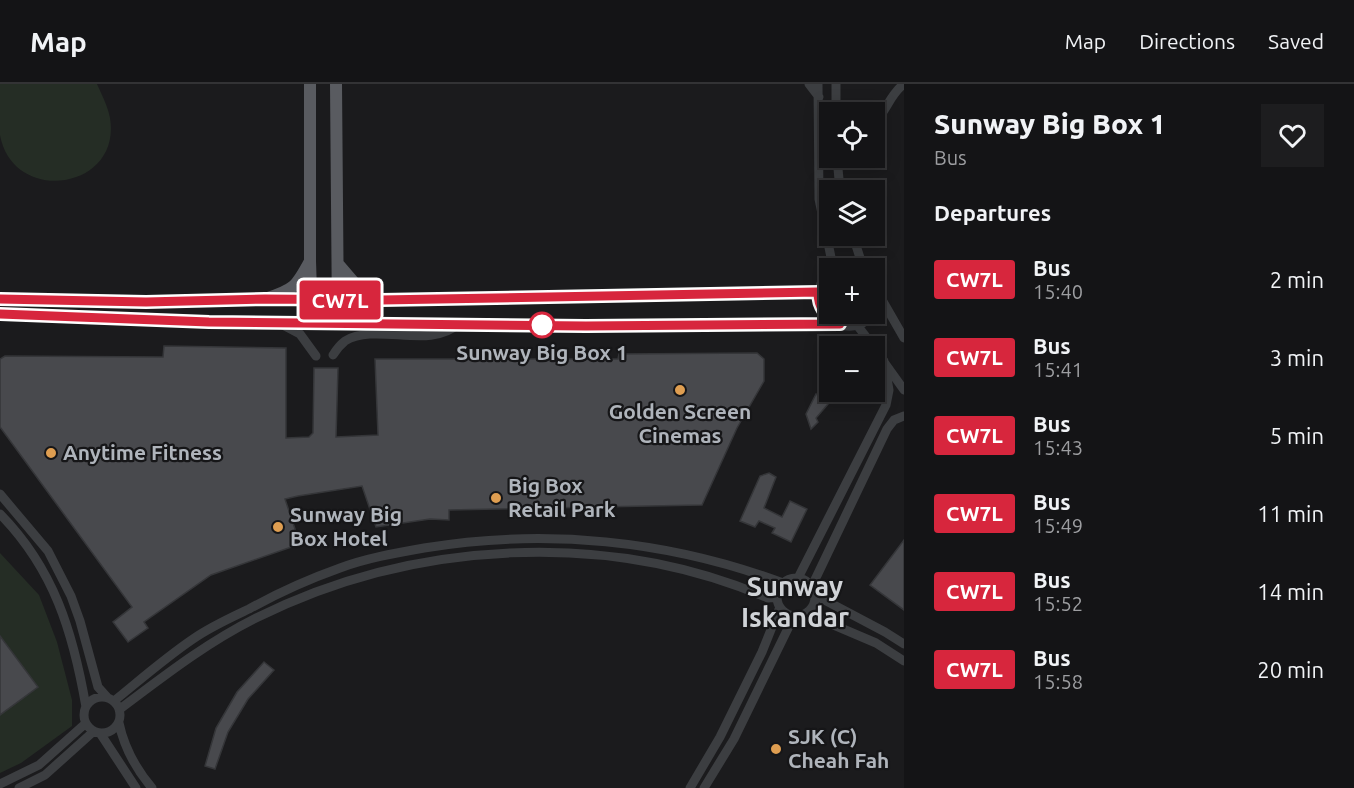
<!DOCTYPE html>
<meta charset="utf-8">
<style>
:root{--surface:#141416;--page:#1d1d1f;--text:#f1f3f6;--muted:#9d9ea1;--line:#333335}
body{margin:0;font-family:Ubuntu,sans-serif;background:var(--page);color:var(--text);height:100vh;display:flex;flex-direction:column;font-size:22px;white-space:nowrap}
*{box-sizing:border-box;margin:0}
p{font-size:20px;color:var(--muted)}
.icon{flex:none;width:33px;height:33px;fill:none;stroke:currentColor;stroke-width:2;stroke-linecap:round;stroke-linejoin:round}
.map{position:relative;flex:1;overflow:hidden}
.side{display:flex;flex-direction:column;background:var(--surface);width:450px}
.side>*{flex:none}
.badge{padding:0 12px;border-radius:4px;font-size:21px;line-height:39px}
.controls{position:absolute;left:819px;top:18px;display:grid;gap:12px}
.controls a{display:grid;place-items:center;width:66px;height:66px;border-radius:0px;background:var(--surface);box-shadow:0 3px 15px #0003,0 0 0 2px var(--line);font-size:30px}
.map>.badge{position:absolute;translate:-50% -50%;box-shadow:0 0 0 3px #fff}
h2{padding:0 30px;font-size:22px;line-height:54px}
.round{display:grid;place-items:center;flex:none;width:63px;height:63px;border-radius:0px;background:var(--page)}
.summary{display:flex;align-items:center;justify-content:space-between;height:102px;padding:0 30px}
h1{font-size:28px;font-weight:800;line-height:45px}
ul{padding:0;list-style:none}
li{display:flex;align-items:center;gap:18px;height:78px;padding:0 30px}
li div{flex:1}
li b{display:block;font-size:22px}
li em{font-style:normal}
li .badge{min-width:66px;font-weight:700;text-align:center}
header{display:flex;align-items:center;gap:36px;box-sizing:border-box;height:84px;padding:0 30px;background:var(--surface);border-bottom:2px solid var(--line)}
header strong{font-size:28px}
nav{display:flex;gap:33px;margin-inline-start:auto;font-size:21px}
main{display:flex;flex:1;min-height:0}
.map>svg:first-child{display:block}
.green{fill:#252d25}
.building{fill:#48494d;stroke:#353639;stroke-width:1.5}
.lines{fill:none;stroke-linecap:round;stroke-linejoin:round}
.minor{stroke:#3c3e41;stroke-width:9}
.major{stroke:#595b60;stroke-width:12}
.line-casing{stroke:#fff;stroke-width:14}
.line{stroke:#d7263d;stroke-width:9}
.stop-dot{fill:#fff;stroke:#d7263d;stroke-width:3}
.poi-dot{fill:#df9e51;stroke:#161618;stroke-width:2}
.labels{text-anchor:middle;stroke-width:4.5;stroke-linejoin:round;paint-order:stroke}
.stop-label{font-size:21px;font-weight:bold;fill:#afb4bb;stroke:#161618}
.poi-label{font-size:21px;font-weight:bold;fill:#afb4bb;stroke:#161618;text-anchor:start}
.district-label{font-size:27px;font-weight:bold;fill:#d0d3d7;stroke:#161618}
</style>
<header>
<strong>Map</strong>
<nav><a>Map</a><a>Directions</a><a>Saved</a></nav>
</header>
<main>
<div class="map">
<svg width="904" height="704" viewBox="0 0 904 704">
<rect width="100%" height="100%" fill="#1b1b1d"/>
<path class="green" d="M0,0H97C102,11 108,23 110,34C122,106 13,122 0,51C0,35 0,16 0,0Z
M0,469L39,511L57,558L72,616V642L21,679L0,689Z"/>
<path class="building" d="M164,262L286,264V354L309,353L313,349L314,284H338L336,353L378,351L375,275H618L619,270L757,269L764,275V297L737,344L702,421L449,426V436L430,435L376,443L362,402L298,412L285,415L300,460L211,491L144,538L148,544L128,558L113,538L132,523L0,343V275L5,272L163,273Z
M816,310L826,315L828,320L816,334L818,338L811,345L806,330Z
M769,389L776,393L764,424L782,433L790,417L807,425L791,458L772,449L775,444L759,437L755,443L740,437L760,392Z
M904,456V526L870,501Z
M0,552L38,603L0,631Z
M264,578L274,586L248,615L228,648L215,685L205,682L216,644L237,608Z"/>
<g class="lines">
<path class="minor" d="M809,0L819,13
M818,0L819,115L833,183
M836,0V28
M874,39C887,27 890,10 904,0
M837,74L840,106
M853,152L862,180
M831,184C843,178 857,177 869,184
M830,186C797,220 844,264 874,230
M874,192C882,205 883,216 874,229
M881,214L904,254
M0,215L146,218L265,215L381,216L818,208
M0,230L209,238L586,242L840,240
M281,240L300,250L316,272
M857,241L873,262
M874,264L904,306
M333,271C336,266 340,261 345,257C376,238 430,266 458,240
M0,410L48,467L71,512L80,537L98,603L107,613
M0,430C54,485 73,548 86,623
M798,494L886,321L889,306L884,277
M777 513a19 19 0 1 1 38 0a19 19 0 1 1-38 0Z
M812,502L887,345L894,336L904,332
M815,511L885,548L904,560
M808,528L822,536L876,559L904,577
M84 631a18 18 0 1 1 36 0a18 18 0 1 1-36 0Z
M114,617C140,596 165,574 193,555C210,543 230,534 249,525C278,509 309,495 340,484C367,474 396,469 424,464C545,444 668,456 783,499
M120,625C164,592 206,559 256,534C412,456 607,445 768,514L777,513
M119,639C124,663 136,685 152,704
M100,649L136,704
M0,700L39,681L86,639
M19,704L45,691L94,647
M690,704L720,653L762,568L780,523
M704,704L734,655L794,532"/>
<path class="major" d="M310,0V177L312,238
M336,0L338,238
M338,180L356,201L381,216
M265,215C294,206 296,203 310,177"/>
</g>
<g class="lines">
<g class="line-casing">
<path id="line" d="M0,215L146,218L265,215L381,216L818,208C818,223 826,234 840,240L586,242L209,238L0,230"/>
</g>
<use href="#line" class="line"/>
</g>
<circle class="stop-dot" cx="542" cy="241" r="12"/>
<g class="poi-dot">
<circle cx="680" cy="306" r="6"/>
<circle cx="51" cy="369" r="6"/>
<circle cx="496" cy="414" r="6"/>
<circle cx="278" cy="443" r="6"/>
<circle cx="776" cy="665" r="6"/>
</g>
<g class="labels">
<g class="stop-label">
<text x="542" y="276">Sunway Big Box 1</text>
</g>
<g class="poi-label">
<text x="680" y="335" text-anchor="middle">Golden Screen<tspan x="680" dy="24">Cinemas</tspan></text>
<text x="63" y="376">Anytime Fitness</text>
<text x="508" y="409">Big Box<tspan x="508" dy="24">Retail Park</tspan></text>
<text x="290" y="438">Sunway Big<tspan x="290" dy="24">Box Hotel</tspan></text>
<text x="788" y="660">SJK (C)<tspan x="788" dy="24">Cheah Fah</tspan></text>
</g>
<g class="district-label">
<text x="795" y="512">Sunway<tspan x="795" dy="31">Iskandar</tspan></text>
</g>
</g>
</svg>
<div class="controls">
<a><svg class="icon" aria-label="locate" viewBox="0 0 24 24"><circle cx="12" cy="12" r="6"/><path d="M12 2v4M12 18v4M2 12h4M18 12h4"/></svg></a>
<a><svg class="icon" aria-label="layers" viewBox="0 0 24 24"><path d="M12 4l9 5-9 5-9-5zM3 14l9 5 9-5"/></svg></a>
<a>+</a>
<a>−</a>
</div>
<b class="badge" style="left:340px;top:216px;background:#d7263d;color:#fff">CW7L</b>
</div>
<section class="side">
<div class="summary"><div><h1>Sunway Big Box 1</h1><p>Bus</p></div><a class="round"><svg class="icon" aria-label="heart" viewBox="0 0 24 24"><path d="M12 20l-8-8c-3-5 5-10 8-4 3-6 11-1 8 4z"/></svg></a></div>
<h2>Departures</h2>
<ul>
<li><span class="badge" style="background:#d7263d;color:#fff">CW7L</span><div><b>Bus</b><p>15:40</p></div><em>2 min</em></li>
<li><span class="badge" style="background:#d7263d;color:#fff">CW7L</span><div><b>Bus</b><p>15:41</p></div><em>3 min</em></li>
<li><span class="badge" style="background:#d7263d;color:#fff">CW7L</span><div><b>Bus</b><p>15:43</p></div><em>5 min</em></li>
<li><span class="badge" style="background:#d7263d;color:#fff">CW7L</span><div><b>Bus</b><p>15:49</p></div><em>11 min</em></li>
<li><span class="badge" style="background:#d7263d;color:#fff">CW7L</span><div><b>Bus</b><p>15:52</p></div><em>14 min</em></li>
<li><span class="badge" style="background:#d7263d;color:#fff">CW7L</span><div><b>Bus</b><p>15:58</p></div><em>20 min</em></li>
</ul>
</section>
</main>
